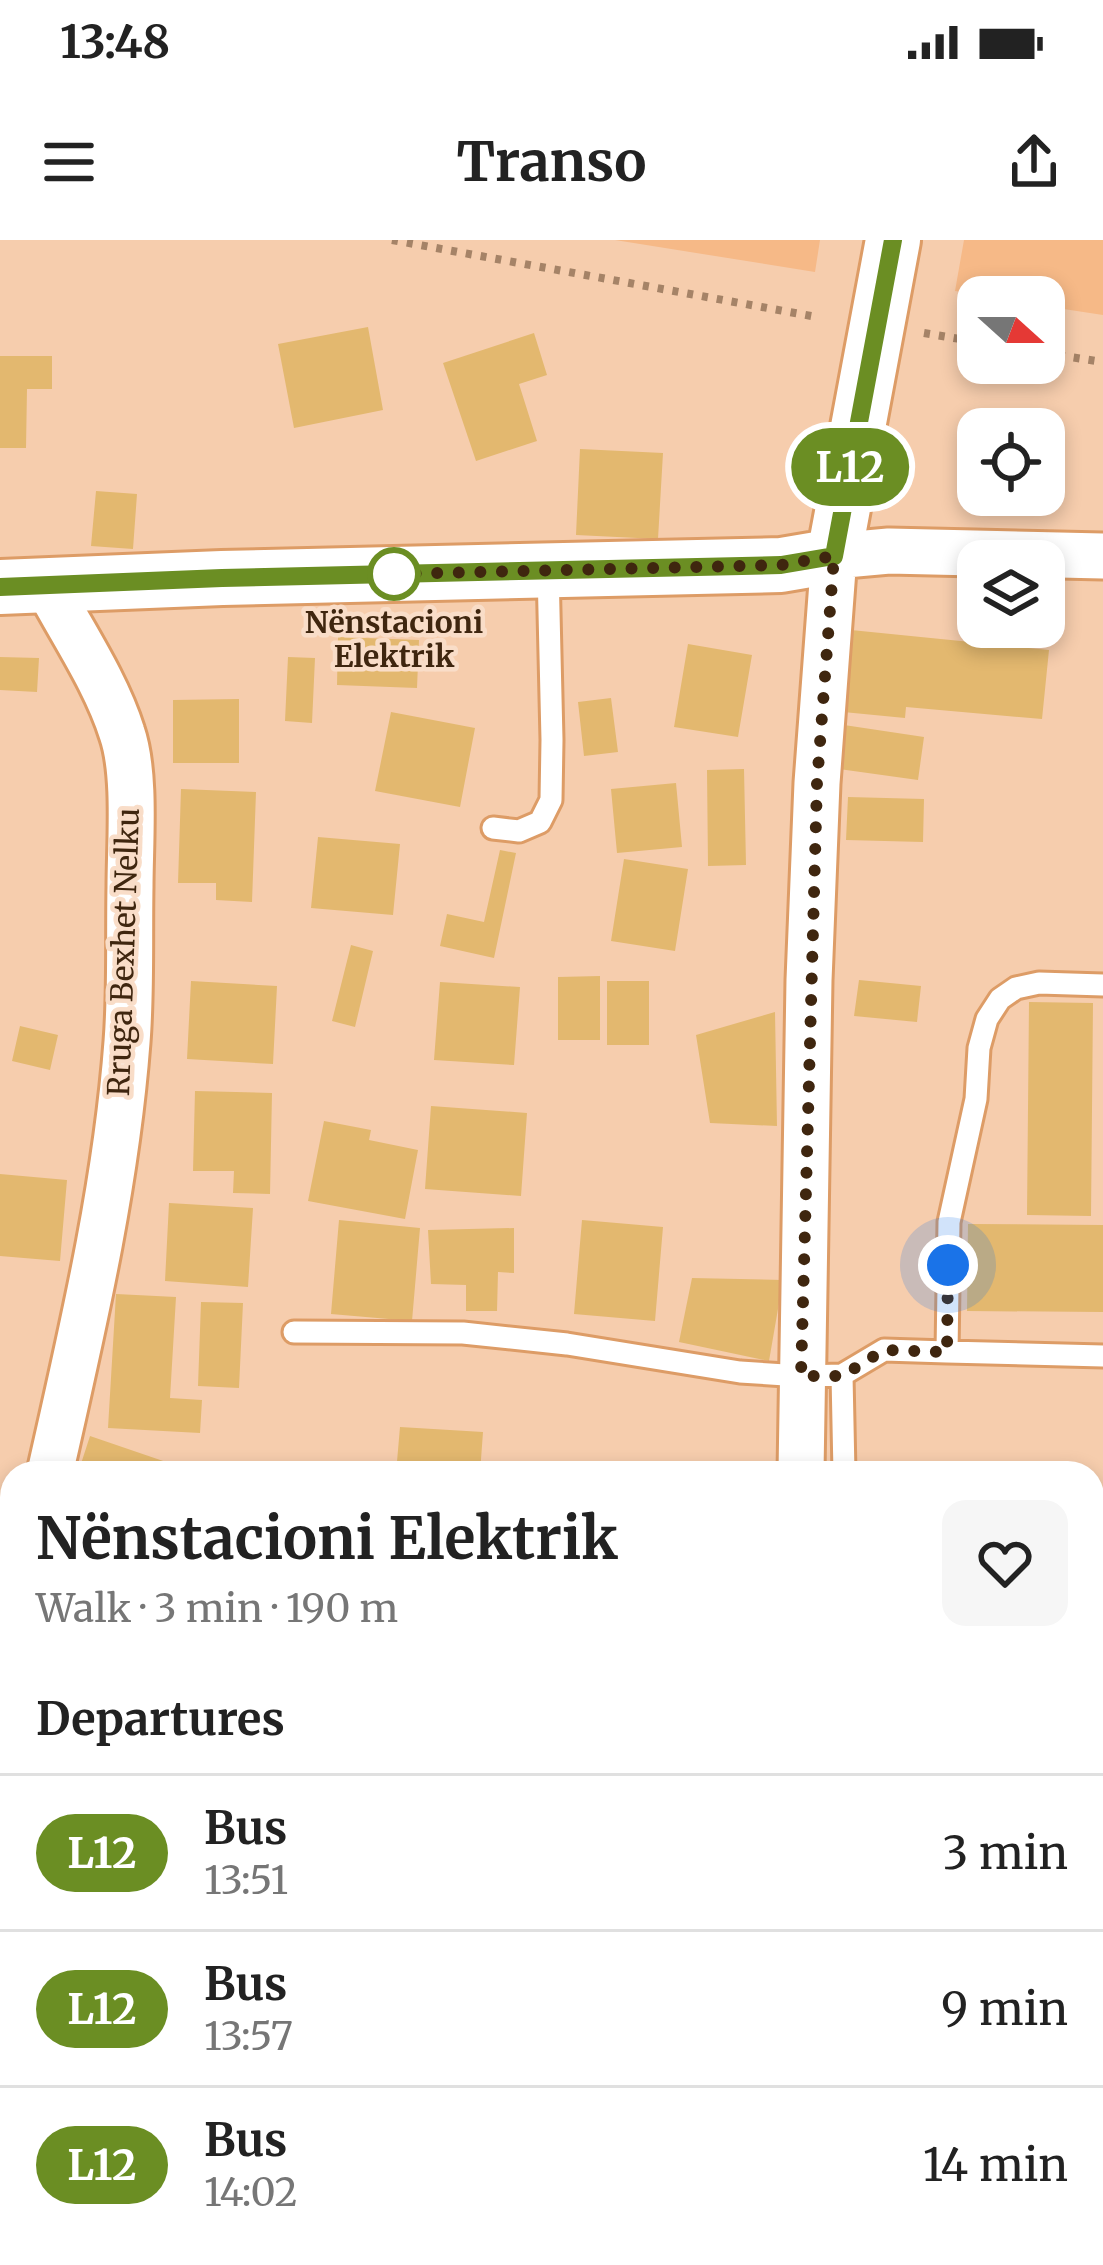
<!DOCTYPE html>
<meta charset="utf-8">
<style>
:root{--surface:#fff;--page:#f6f6f6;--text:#222;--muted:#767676;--line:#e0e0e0}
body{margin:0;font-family:Merriweather,serif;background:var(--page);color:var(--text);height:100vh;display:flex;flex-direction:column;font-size:45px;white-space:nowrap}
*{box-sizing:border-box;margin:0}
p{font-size:39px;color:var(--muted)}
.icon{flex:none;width:66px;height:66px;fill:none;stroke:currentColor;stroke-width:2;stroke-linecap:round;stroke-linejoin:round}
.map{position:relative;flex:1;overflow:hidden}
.details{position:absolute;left:0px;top:1221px;width:1104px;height:804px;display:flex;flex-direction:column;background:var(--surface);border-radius:36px 36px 0 0;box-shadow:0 6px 18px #0003}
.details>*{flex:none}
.badge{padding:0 24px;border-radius:39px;font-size:42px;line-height:78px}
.needle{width:78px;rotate:111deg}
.tools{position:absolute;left:957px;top:36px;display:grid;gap:24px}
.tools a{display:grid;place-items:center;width:108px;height:108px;border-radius:24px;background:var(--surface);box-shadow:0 6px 18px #0003;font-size:60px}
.you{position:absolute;width:60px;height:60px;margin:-30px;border:9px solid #fff;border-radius:50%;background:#1a73e8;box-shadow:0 0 0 18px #1a73e833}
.map>.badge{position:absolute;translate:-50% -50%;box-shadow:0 0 0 6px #fff}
h2{padding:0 36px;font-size:45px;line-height:108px}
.round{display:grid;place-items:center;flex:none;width:126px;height:126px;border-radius:24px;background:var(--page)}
.head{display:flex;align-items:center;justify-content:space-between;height:204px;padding:0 36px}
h1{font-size:57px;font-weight:700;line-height:90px}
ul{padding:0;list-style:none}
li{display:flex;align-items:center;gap:36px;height:156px;padding:0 36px;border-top:3px solid var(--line)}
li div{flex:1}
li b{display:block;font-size:45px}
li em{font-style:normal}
li .badge{min-width:132px;font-weight:700;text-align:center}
.status{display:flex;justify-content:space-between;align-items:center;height:84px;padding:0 60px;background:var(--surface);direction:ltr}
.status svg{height:33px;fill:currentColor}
header{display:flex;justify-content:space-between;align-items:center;height:156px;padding:0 36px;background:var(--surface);font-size:54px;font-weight:700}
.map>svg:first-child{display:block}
.green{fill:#f6b987}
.building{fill:#e3b86f}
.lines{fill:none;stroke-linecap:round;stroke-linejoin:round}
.service-casing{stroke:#dd9c66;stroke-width:27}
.minor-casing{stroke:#dd9c66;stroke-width:51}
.tertiary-casing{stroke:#dd9c66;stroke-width:60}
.path{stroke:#a58367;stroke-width:8;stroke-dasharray:6 9;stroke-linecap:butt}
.service{stroke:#fff;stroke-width:21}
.minor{stroke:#fff;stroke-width:45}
.tertiary{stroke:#fff;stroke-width:54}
.line-casing{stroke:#fff;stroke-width:27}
.line{stroke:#6b8e23;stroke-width:18}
.walk{stroke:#3f260f;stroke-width:12;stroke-dasharray:0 21.6}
.stop-dot{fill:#fff;stroke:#6b8e23;stroke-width:6}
.labels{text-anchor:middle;stroke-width:9;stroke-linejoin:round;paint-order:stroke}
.stop-label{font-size:30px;font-weight:bold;fill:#3f260f;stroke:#f9ddc8}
.street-label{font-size:30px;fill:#3f260f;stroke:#f9ddc8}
</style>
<div class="status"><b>13:48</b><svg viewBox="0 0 49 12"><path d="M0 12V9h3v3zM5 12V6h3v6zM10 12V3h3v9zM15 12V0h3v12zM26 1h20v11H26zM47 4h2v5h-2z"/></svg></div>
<header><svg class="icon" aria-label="menu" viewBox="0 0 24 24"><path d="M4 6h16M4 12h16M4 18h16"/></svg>Transo<svg class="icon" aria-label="share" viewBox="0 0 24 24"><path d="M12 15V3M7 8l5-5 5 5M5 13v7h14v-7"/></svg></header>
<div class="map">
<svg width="1103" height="2025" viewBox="0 0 1103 2025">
<rect width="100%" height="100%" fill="#f6cdad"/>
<path class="green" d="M615,0H820L815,32Z
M964,0H1103V75L1044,66V57H992L955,51Z"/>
<path class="building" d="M368,87L383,170L294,188L278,104Z
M534,93L547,135L519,144L537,201L476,221L443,123Z
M0,116H52V149H27L26,208H0Z
M580,209L663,213L658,299L576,295Z
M96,251L137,254L133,309L91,306Z
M841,389L1049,410L1042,479L906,467L905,478L833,471Z
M338,397L419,400L417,448L337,445Z
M688,404L752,415L738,497L674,487Z
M0,417L39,418L37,452L0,450Z
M288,417L315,418L312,483L285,481Z
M611,458L618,512L584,516L578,462Z
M239,459V523H173V460Z
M391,472L475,488L460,567L375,551Z
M844,485L924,497L918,540L839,529Z
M744,529L746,625L708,626L707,530Z
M676,543L682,607L617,613L611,549Z
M181,549L256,552L252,662L216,660V643H178Z
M848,557L924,559L923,602L846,600Z
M318,597L400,604L393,675L311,668Z
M500,610L516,613L494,718L440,706L447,674L484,682Z
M624,619L688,629L675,711L611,701Z
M351,705L373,711L355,787L332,781Z
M600,736V800H558V737Z
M859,740L921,746L917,782L854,776Z
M191,741L277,746L273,824L187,819Z
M607,741H649V805H607Z
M440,742L520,747L514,825L434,820Z
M1029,762L1093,763L1091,976L1027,975Z
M775,772L777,886L710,883L696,795Z
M20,786L58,795L50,830L12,821Z
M195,851L272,853L270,954L233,953L234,931H193Z
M431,866L527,873L521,956L425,949Z
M324,881L371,890L369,900L418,910L405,979L308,961Z
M0,934L67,940L60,1021L0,1016Z
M169,963L253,968L248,1047L165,1041Z
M339,980L420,988L412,1081L331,1074Z
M582,980L663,987L655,1081L574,1074Z
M968,984L1103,985V1072L967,1071Z
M514,988V1033L498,1032L497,1071H466V1045L431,1044L428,990Z
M692,1038L783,1040L769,1121L679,1102Z
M116,1054L176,1057L170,1158L202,1160L200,1193L108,1188Z
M201,1062L243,1063L239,1148L198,1146Z
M400,1187L483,1192L480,1233H396Z
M90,1196L169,1223L166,1233H78Z
M27,2013H119V2025H27Z
M161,2013H277V2025H161Z
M296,2013H366V2025L296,2024Z
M574,2013H657V2025H575Z
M912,2013H996V2025H912Z"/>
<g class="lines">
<g class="service-casing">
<path id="service" d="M493,588L519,591L540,582L551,560L552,500L548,329
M294,1092L463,1093L567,1104L740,1132L801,1136L842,1135L884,1110L947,1112L949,982L976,859L979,808L987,779L1000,759L1016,748L1039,743L1103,745
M947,1112L1103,1116
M842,1135L844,1233
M1092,1593H1103"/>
</g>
<g class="minor-casing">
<path id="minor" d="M48,347C73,394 106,442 122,493C136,534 130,603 130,647C129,699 131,751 127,802C116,948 82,1091 50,1233
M801,1233L809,740L817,543L834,316L889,311L1103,316
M0,1751L1,1684L12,1557
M1092,1835H1103
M1092,1971L1103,1981
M868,2013V2025
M144,2025V2013
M428,2025V2013"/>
</g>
<g class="tertiary-casing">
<path id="tertiary" d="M0,347L222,338L781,325L834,316L893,0"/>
</g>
<path class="path" d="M392,0L817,77
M924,93L978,102
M1044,113L1103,122"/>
<use href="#service" class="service"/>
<use href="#minor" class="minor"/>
<use href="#tertiary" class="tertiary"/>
</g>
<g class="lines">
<g class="line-casing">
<path id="line" d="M0,347L222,338L781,325L834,316L893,0"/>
</g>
<use href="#line" class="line"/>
<path class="walk" d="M394,334L781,325L834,316L817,543L801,1136H842L884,1110L947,1112L948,1025"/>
</g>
<circle class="stop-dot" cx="394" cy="334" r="24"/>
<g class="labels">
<g class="stop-label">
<text x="394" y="393">Nënstacioni<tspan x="394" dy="34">Elektrik</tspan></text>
</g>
<g class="street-label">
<text transform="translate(124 712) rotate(-88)" y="10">Rruga Bexhet Nelku</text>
</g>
</g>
</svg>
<div class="tools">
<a><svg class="needle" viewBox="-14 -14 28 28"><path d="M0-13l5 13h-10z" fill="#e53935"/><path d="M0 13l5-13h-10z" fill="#767676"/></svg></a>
<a><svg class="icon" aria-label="locate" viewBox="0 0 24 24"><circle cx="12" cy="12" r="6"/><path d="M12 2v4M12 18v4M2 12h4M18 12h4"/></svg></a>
<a><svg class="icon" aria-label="layers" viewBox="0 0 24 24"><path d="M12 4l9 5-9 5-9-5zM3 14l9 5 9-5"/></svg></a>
</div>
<div class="you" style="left:948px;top:1025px"></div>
<b class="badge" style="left:850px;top:227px;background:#6b8e23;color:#fff">L12</b>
<section class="details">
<div class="head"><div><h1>Nënstacioni Elektrik</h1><p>Walk · 3 min · 190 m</p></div><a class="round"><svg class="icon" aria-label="heart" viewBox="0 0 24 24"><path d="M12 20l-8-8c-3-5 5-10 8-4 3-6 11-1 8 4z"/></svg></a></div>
<h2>Departures</h2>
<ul>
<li><span class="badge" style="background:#6b8e23;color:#fff">L12</span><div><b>Bus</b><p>13:51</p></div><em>3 min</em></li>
<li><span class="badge" style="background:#6b8e23;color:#fff">L12</span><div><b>Bus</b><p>13:57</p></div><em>9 min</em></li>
<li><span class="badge" style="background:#6b8e23;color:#fff">L12</span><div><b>Bus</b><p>14:02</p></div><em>14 min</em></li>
</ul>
</section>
</div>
